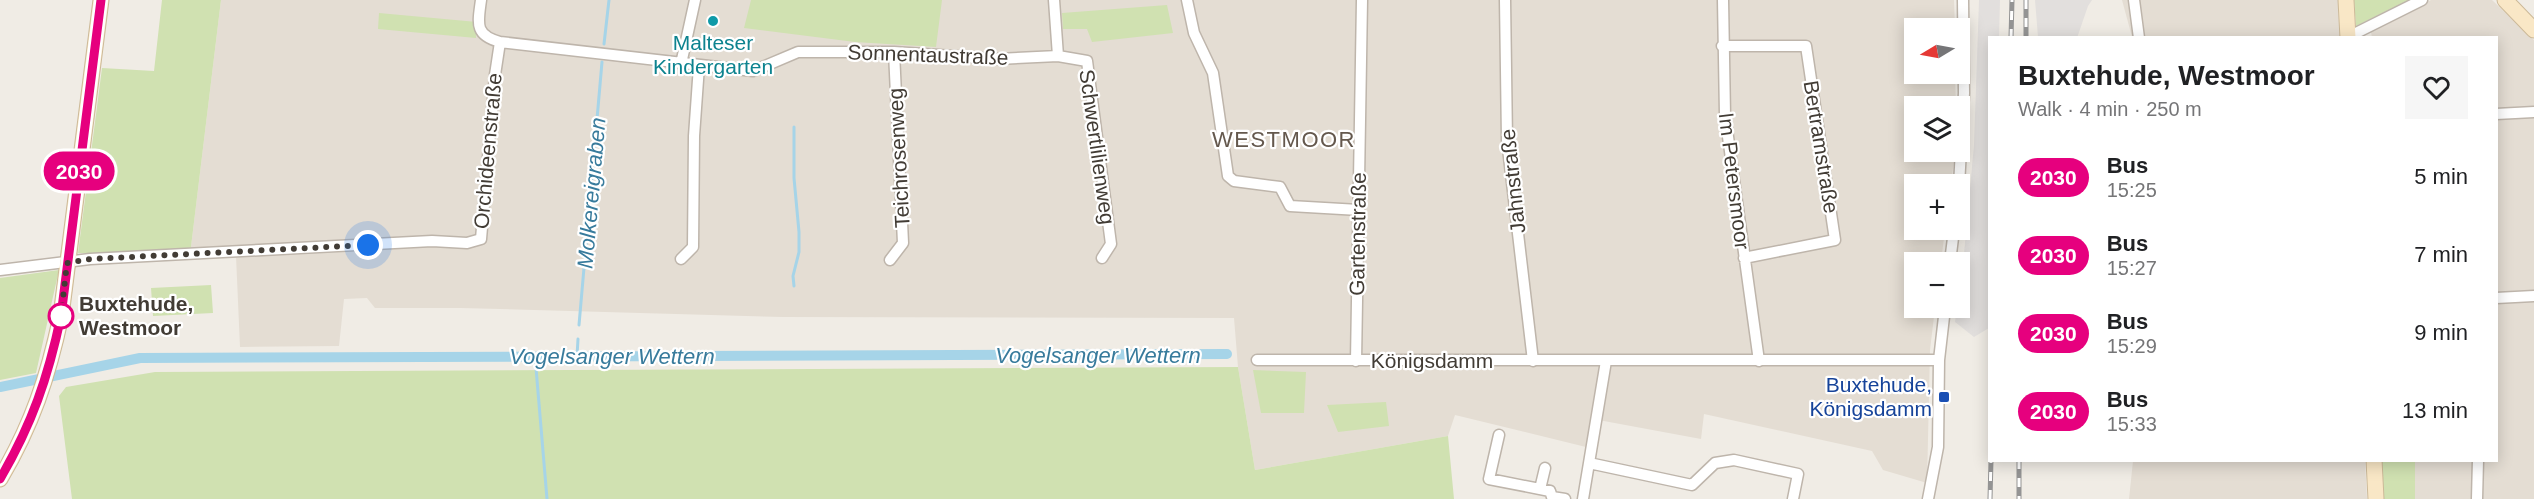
<!DOCTYPE html>
<meta charset="utf-8">
<style>
:root{--surface:#fff;--page:#f6f6f6;--text:#202124;--muted:#757577}
body{margin:0;font-family:Helvetica,sans-serif;background:var(--page);color:var(--text);height:100vh;display:flex;flex-direction:column;font-size:22px;white-space:nowrap}
*{box-sizing:border-box;margin:0}
p{font-size:20px;color:var(--muted)}
.icon{flex:none;width:33px;height:33px;fill:none;stroke:currentColor;stroke-width:2;stroke-linecap:round;stroke-linejoin:round}
.map{position:relative;flex:1;overflow:hidden}
.side{position:absolute;left:1988px;top:36px;width:510px;height:426px;display:flex;flex-direction:column;background:var(--surface);border-radius:0px;box-shadow:0 3px 15px #0003}
.side>*{flex:none}
.badge{padding:0 12px;border-radius:20px;font-size:21px;line-height:39px}
.needle{width:39px;rotate:260deg}
.tools{position:absolute;left:1904px;top:18px;display:grid;gap:12px}
.tools a{display:grid;place-items:center;width:66px;height:66px;border-radius:0px;background:var(--surface);box-shadow:0 3px 15px #0003;font-size:30px}
.you{position:absolute;width:30px;height:30px;margin:-15px;border:4px solid #fff;border-radius:50%;background:#1a73e8;box-shadow:0 0 0 9px #1a73e833}
.map>.badge{position:absolute;translate:-50% -50%;box-shadow:0 0 0 3px #fff}
.round{display:grid;place-items:center;flex:none;width:63px;height:63px;border-radius:0px;background:var(--page)}
.headline{display:flex;align-items:center;justify-content:space-between;height:102px;padding:0 30px}
h1{font-size:28px;font-weight:700;line-height:45px}
ul{padding:0;list-style:none}
li{display:flex;align-items:center;gap:18px;height:78px;padding:0 30px}
li div{flex:1}
li b{display:block;font-size:22px}
li em{font-style:normal}
li .badge{min-width:66px;font-weight:700;text-align:center}
.map>svg:first-child{display:block}
.residential{fill:#e4ddd3}
.green{fill:#d0e1b1}
.parking{fill:#e2dfdd}
.lines{fill:none;stroke-linecap:round;stroke-linejoin:round}
.stream{stroke:#a6d4e8;stroke-width:3}
.canal{stroke:#a6d4e8;stroke-width:10}
.street-casing{stroke:#beb5ab;stroke-width:13}
.secondary-casing{stroke:#ccb998;stroke-width:17}
.street{stroke:#fff;stroke-width:10}
.secondary{stroke:#f9e7c6;stroke-width:15}
.rail-casing{stroke:#949494;stroke-width:5}
.rail{stroke:#fff;stroke-width:3;stroke-dasharray:9;stroke-linecap:butt}
.line-casing{stroke:#fff;stroke-width:14}
.line{stroke:#e6007e;stroke-width:9}
.walk{stroke:#423c35;stroke-width:6;stroke-dasharray:0 10.8}
.culture-dot{fill:#0f9aa8;stroke:#fff;stroke-width:2}
.stop-dot{fill:#fff;stroke:#e6007e;stroke-width:3}
.transit-dot{fill:#1a4fb4;stroke:#fff;stroke-width:2}
.labels{text-anchor:middle;stroke-width:4.5;stroke-linejoin:round;paint-order:stroke}
.culture-label{font-size:21px;fill:#0d838f;stroke:#fff}
.street-label{font-size:21px;fill:#423c35;stroke:#fff}
.stop-label{font-size:21px;font-weight:bold;fill:#423c35;stroke:#fff;text-anchor:start}
.transit-label{font-size:21px;fill:#164399;stroke:#fff;text-anchor:end}
.neighbourhood-label{font-size:22px;letter-spacing:1.5px;fill:#64584d;stroke:#fff}
.water-label{font-size:22px;font-style:italic;fill:#387b9c;stroke:#fff}
</style>
<div class="map">
<svg width="2534" height="499" viewBox="0 0 2534 499">
<rect width="100%" height="100%" fill="#f0ece5"/>
<path class="residential" d="M221,0H1954L1955,28H1914V74H1955L1956,106H1914V152H1955L1951,184H1914V230H1945L1941,262H1914V308H1935L1930,350L1927,483L1883,470L1872,451L1704,414L1701,439L1593,419L1586,447L1455,415L1448,436L1255,470L1238,367L1234,318L783,317L461,308H375L367,298L344,299L339,346L240,347L236,256L190,255Z
M2122,0H2338L2340,37H2132Z
M2431,0H2492L2534,40V499H2415V461L2496,460V38H2372L2371,32Z
M2133,461H2365L2367,499H2129Z"/>
<path class="green" d="M162,0H221L190,255L78,253L102,68L154,71Z
M751,0H942L936,47L855,42L744,28Z
M2354,0H2409L2356,26Z
M1167,5L1173,33L1092,42L1087,29H1063L1062,13Z
M379,13L477,22L476,38L378,29Z
M59,270L36,373L0,380V278Z
M211,285L213,313L153,316L151,288Z
M1238,367L1255,470L1448,436L1454,499H72L59,396L66,387L155,372Z
M1253,370L1306,372L1304,413H1261Z
M1386,402L1389,426L1338,432L1327,405Z
M2376,461H2415V499H2378Z"/>
<path class="parking" d="M1979,0H2000L1999,37L1989,38V328L1974,337L1955,322L1957,308H1959L1974,145Z
M2035,0H2092L2088,6L2077,38L2038,37Z"/>
<g class="lines">
<path class="stream" d="M604,44L609,0
M794,127V178L799,232V252L793,276L794,286
M579,325L602,62
M535,356L547,499
M577,356L578,339"/>
<path class="canal" d="M0,387L140,358L1227,354"/>
<g class="street-casing">
<path id="street" d="M481,0C478,23 474,35 500,42
M1187,0L1194,33L1213,73L1228,176L1234,181L1280,187L1290,206L1359,210
M1505,0L1507,140L1533,361
M1723,0L1725,115L1759,361
M2134,0L2139,38
M2348,37L2422,0
M1722,46H1806L1835,240L1744,258
M1058,56L1087,61L1111,244L1102,258
M681,64L695,0
M2496,114L2534,112
M1959,186L1964,93L1963,0
M681,259L693,247L694,136L699,66
M890,260L903,243L894,52
M1950,262L1954,230
M0,270L90,259L432,241L467,243L481,239L495,75L500,42L753,71L798,52H894L998,59L1058,56L1054,0
M2496,298L2534,296
M1257,360H1939
M1356,361L1362,0
M1499,435L1489,479L1550,491L1552,497L1565,499
M1589,463L1692,485L1715,463L1734,460L1798,474L1793,499
M1540,489L1545,468
M1583,499L1606,361
M1928,499L1938,447L1939,360L1945,308
M2477,499L2478,460"/>
</g>
<g class="secondary-casing">
<path id="secondary" d="M2346,0L2348,38
M2505,0L2534,30
M2374,460L2376,499
M0,479C32,425 48,377 61,316L101,0"/>
</g>
<use href="#street" class="street"/>
<use href="#secondary" class="secondary"/>
<g class="rail-casing">
<path id="rail" d="M2026,0V38
M2011,38L2012,0
M2019,460V499
M1990,499L1991,460"/>
</g>
<use href="#rail" class="rail"/>
</g>
<g class="lines">
<g class="line-casing">
<path id="line" d="M0,479C32,424 48,378 61,316L101,0"/>
</g>
<use href="#line" class="line"/>
<path class="walk" d="M61,316L67,263L90,259L368,245"/>
</g>
<circle class="culture-dot" cx="713" cy="21" r="6"/>
<circle class="stop-dot" cx="61" cy="316" r="12"/>
<rect class="transit-dot" x="1938" y="391" width="12" height="12" rx="3"/>
<g class="labels">
<g class="culture-label">
<text x="713" y="50">Malteser<tspan x="713" dy="24">Kindergarten</tspan></text>
</g>
<g class="street-label">
<text transform="translate(928 55) rotate(2)" y="7">Sonnentaustraße</text>
<text transform="translate(1097 147) rotate(82)" y="7">Schwertlilienweg</text>
<text transform="translate(1821 147) rotate(81)" y="7">Bertramstraße</text>
<text transform="translate(488 151) rotate(-85)" y="7">Orchideenstraße</text>
<text transform="translate(899 158) rotate(-93)" y="7">Teichrosenweg</text>
<text transform="translate(1513 181) rotate(-96)" y="7">Jahnstraße</text>
<text transform="translate(1734 181) rotate(83)" y="7">Im Petersmoor</text>
<text transform="translate(1358 234) rotate(-89)" y="7">Gartenstraße</text>
<text x="1432" y="368">Königsdamm</text>
</g>
<g class="stop-label">
<text x="79" y="311">Buxtehude,<tspan x="79" dy="24">Westmoor</tspan></text>
</g>
<g class="transit-label">
<text x="1932" y="392">Buxtehude,<tspan x="1932" dy="24">Königsdamm</tspan></text>
</g>
<g class="neighbourhood-label">
<text x="1284" y="147">WESTMOOR</text>
</g>
<g class="water-label">
<text transform="translate(591 193) rotate(-85)" y="8">Molkereigraben</text>
<text x="1098" y="363">Vogelsanger Wettern</text>
<text x="612" y="364">Vogelsanger Wettern</text>
</g>
</g>
</svg>
<div class="tools">
<a><svg class="needle" viewBox="-14 -14 28 28"><path d="M0-13l5 13h-10z" fill="#e53935"/><path d="M0 13l5-13h-10z" fill="#757577"/></svg></a>
<a><svg class="icon" aria-label="layers" viewBox="0 0 24 24"><path d="M12 4l9 5-9 5-9-5zM3 14l9 5 9-5"/></svg></a>
<a>+</a>
<a>−</a>
</div>
<div class="you" style="left:368px;top:245px"></div>
<b class="badge" style="left:79px;top:171px;background:#e6007e;color:#fff">2030</b>
<section class="side">
<div class="headline"><div><h1>Buxtehude, Westmoor</h1><p>Walk · 4 min · 250 m</p></div><a class="round"><svg class="icon" aria-label="heart" viewBox="0 0 24 24"><path d="M12 20l-8-8c-3-5 5-10 8-4 3-6 11-1 8 4z"/></svg></a></div>
<ul>
<li><span class="badge" style="background:#e6007e;color:#fff">2030</span><div><b>Bus</b><p>15:25</p></div><em>5 min</em></li>
<li><span class="badge" style="background:#e6007e;color:#fff">2030</span><div><b>Bus</b><p>15:27</p></div><em>7 min</em></li>
<li><span class="badge" style="background:#e6007e;color:#fff">2030</span><div><b>Bus</b><p>15:29</p></div><em>9 min</em></li>
<li><span class="badge" style="background:#e6007e;color:#fff">2030</span><div><b>Bus</b><p>15:33</p></div><em>13 min</em></li>
</ul>
</section>
</div>
